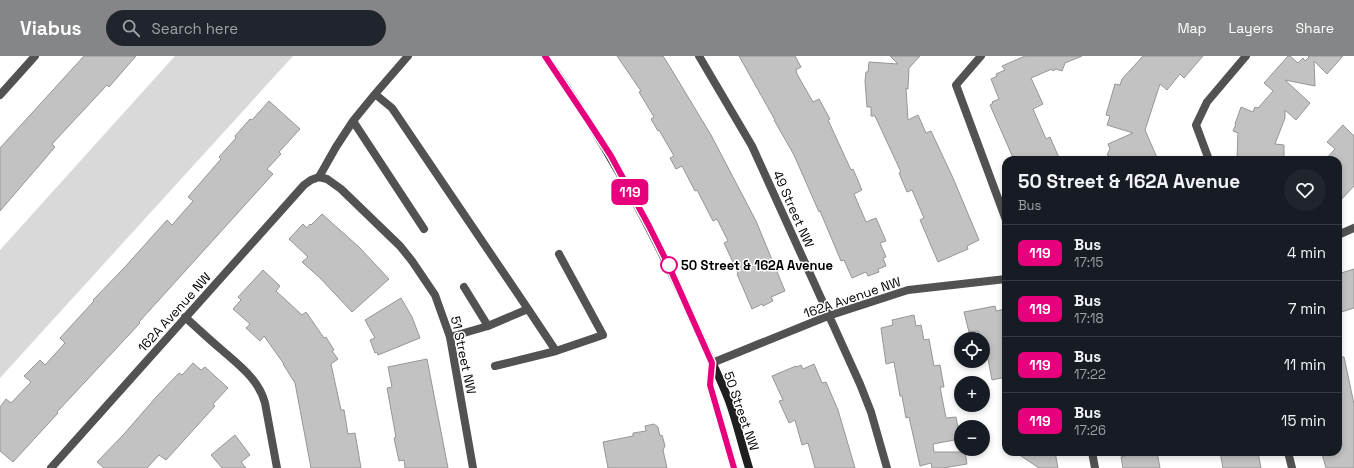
<!DOCTYPE html>
<meta charset="utf-8">
<style>
:root{--surface:#171b24;--page:#20242c;--text:#f1f3f6;--muted:#9ea1a6;--line:#363941;--accent:#858687}
body{margin:0;font-family:"Space Grotesk",sans-serif;background:var(--page);color:var(--text);height:100vh;display:flex;flex-direction:column;font-size:15px;white-space:nowrap}
*{box-sizing:border-box;margin:0}
p{font-size:13px;color:var(--muted)}
.icon{flex:none;width:22px;height:22px;fill:none;stroke:currentColor;stroke-width:2;stroke-linecap:round;stroke-linejoin:round}
.map{position:relative;flex:1;overflow:hidden}
.panel{position:absolute;left:1002px;top:100px;width:340px;height:300px;display:flex;flex-direction:column;background:var(--surface);border-radius:12px;box-shadow:0 2px 6px #0003}
.panel>*{flex:none}
.badge{padding:0 8px;border-radius:6px;font-size:14px;line-height:26px}
.fabs{position:absolute;left:954px;top:276px;display:grid;gap:8px}
.fabs a{display:grid;place-items:center;width:36px;height:36px;border-radius:50%;background:var(--surface);box-shadow:0 2px 6px #0003;font-size:20px}
.map>.badge{position:absolute;translate:-50% -50%;box-shadow:0 0 0 2px #fff}
.round{display:grid;place-items:center;flex:none;width:42px;height:42px;border-radius:21px;background:var(--page)}
.headline{display:flex;align-items:center;justify-content:space-between;height:68px;padding:0 16px}
h1{font-size:19px;font-weight:700;line-height:30px}
ul{padding:0;list-style:none}
li{display:flex;align-items:center;gap:12px;height:56px;padding:0 16px;border-top:1px solid var(--line)}
li div{flex:1}
li b{display:block;font-size:15px}
li em{font-style:normal}
li .badge{min-width:44px;font-weight:700;text-align:center}
header{display:flex;align-items:center;gap:24px;box-sizing:border-box;height:56px;padding:0 20px;background:var(--accent);color:#fff}
header strong{font-size:19px}
nav{display:flex;gap:22px;margin-inline-start:auto;font-size:14px}
.search{width:280px;height:36px;background:var(--page);display:flex;align-items:center;gap:10px;box-sizing:border-box;padding:0 14px;border-radius:22px;color:var(--muted);font-size:15px}
.map>svg:first-child{display:block}
.green{fill:#d9d9d9}
.building{fill:#c2c2c2;stroke:#969696}
.lines{fill:none;stroke-linecap:round;stroke-linejoin:round}
.service{stroke:#525252;stroke-width:8}
.minor{stroke:#525252;stroke-width:8}
.secondary{stroke:#1f1f1f;stroke-width:8}
.line-casing{stroke:#fff;stroke-width:9}
.line{stroke:#e6007e;stroke-width:6}
.stop-dot{fill:#fff;stroke:#e6007e;stroke-width:2}
.labels{text-anchor:middle;stroke-width:3;stroke-linejoin:round;paint-order:stroke}
.street-label{font-size:13px;fill:#000;stroke:#fff}
.stop-label{font-size:13px;font-weight:bold;fill:#000;stroke:#fff;text-anchor:start}
</style>
<header>
<strong>Viabus</strong>
<div class="search"><svg class="icon" aria-label="search" viewBox="0 0 24 24"><circle cx="10" cy="10" r="6"/><path d="M15 15l6 6"/></svg>Search here</div>
<nav><a>Map</a><a>Layers</a><a>Share</a></nav>
</header>
<div class="map">
<svg width="1354" height="412" viewBox="0 0 1354 412">
<rect width="100%" height="100%" fill="#fff"/>
<path class="green" d="M175,0H293L0,322V194Z"/>
<path class="building" d="M84,0H136L109,31L107,29L52,88L55,91L0,155V92Z
M617,0H663L670,11L711,79L756,165L785,235L771,241L773,245L763,250L762,248L752,253L737,218L738,217L724,187L728,185L717,163L713,165L697,134L695,135L682,110L676,113L670,102L674,100L659,74L658,75L651,63L654,61L639,36L641,35Z
M739,0H795L801,11L796,14L797,18L813,46L819,43L830,63L828,64L851,114L853,113L862,134L854,138L866,166L876,162L886,185L880,187L886,201L883,202L886,210L878,213L879,216L868,220L866,216L852,222L844,204L841,205L820,155L819,156L794,99L774,64H775Z
M890,0H920L909,12L908,33L906,32L908,64L918,59L926,77L931,75L953,122L979,184L967,190L968,193L938,206L920,164L924,162L912,134L907,136L899,117L901,116L875,60H871V51H867L865,25L866,16H868L869,6L898,8Z
M1025,0H1082L1065,7L1062,15L1056,13L1053,15L1052,13L1031,22L1043,48L1033,53L1046,83L1050,81L1060,104H1014L990,49L993,47L992,46L999,43L991,23L997,20L996,18L1005,14L1002,10Z
M1143,0H1203L1184,22L1180,18L1167,34L1160,28L1145,74L1158,104H1119L1107,99L1110,93L1108,88L1133,77L1107,69L1110,60L1106,59L1115,28L1120,29L1122,23Z
M1288,0H1290L1298,7L1303,2L1305,5L1309,1L1308,0H1343L1327,18L1314,5L1315,30L1285,24L1310,47L1296,64L1285,54V62L1275,88L1284,89V102H1276V104L1237,103L1238,77L1233,75L1236,68H1235L1241,51L1253,56L1255,51L1258,52L1273,35L1264,27Z
M269,45L300,73L279,96L281,98L267,113L273,118L139,266L140,267L57,356L58,357L13,406L0,395V351L6,343L11,347L31,326L24,320L40,304L45,309L65,287L60,282L94,245L93,244L124,212L167,164L172,169L193,145L188,141L221,103L219,101L236,82L235,80L250,63L252,64Z
M1343,69L1354,80V130L1338,147V104H1325L1335,93L1327,86Z
M322,158L359,191L389,223L352,256L320,222L302,206L308,201L289,183L303,168L307,172L310,168L311,169Z
M1354,213V252L1338,257V218Z
M263,214L280,230L276,235L302,259L306,256L324,282L326,281L334,294L332,295L338,303L331,308L341,354H344L348,378L355,377L361,412H311L295,327L283,308H284L264,280L260,285L246,272L250,268L233,253L241,244L238,241Z
M401,242L412,261L420,282L378,299L377,296L375,297L370,284L375,282L365,264Z
M995,250L996,255L1006,253V321L992,324L987,298H984L983,283H979L978,275L969,276L964,256Z
M914,259L916,270L921,269L924,284L929,283L934,310L940,309L944,331H940L946,362L956,361L960,383L933,388L934,396H965L967,408L943,412H932L931,407L920,410L909,361L906,362L902,340H900L894,306L886,308L881,272L893,269L892,264Z
M1338,301H1344L1354,348V412H1326L1322,398L1338,396Z
M427,303L448,412H405L404,404L399,405L394,382L396,381L387,332L392,331L388,311Z
M193,307L201,314L205,311L228,332L213,348L215,350L166,404L159,399L147,412H104L97,406L124,378L157,340L179,317L182,319Z
M814,308L822,327L826,326L838,354L855,412H815L808,387L802,389L795,364L789,367L779,345L783,344L772,320L796,310L797,311L801,309L803,313Z
M654,368L658,371L660,380L662,379L665,390L663,394L667,412H608L603,386L633,380V377L646,375L645,370Z
M235,379L250,399L241,406L246,412H222L211,399Z
M1015,396H1055L1058,412H1039Z
M1132,396H1157L1160,412H1123L1121,401L1132,398Z
M1220,396H1258L1261,412H1223Z"/>
<g class="lines">
<path class="service" d="M375,38L408,0
M353,65L424,173
M319,121L336,91L353,65L375,38L392,52L528,253L488,270L450,281
M464,231L488,270
M556,295L603,279L559,198
M495,310L556,295L528,253"/>
<path class="minor" d="M699,0L752,90L860,328L871,356L887,412
M981,0L956,29L1006,164
M0,39L35,0
M1209,104L1196,69L1207,46L1246,0
M1338,179L1354,172
M185,261C198,273 210,284 223,295C240,310 259,324 265,347L277,412
M712,307L828,260L908,234L1006,223
M1092,396L1095,412
M1288,396L1292,412
M51,412L304,129L311,124L319,121L327,123L341,133L400,190L412,205L435,239L450,281L473,412"/>
<path class="secondary" d="M545,0C609,90 658,183 702,284C711,304 721,324 729,345C737,367 742,390 749,412
M712,308L710,329L734,412"/>
</g>
<g class="lines">
<g class="line-casing">
<path id="line" d="M545,0L587,63L611,100L649,170L668,208L712,307L710,329L734,412"/>
</g>
<use href="#line" class="line"/>
</g>
<circle class="stop-dot" cx="669" cy="209" r="8"/>
<g class="labels">
<g class="street-label">
<text transform="translate(794 153) rotate(66)" y="5">49 Street NW</text>
<text transform="translate(852 241) rotate(-19)" y="5">162A Avenue NW</text>
<text transform="translate(174 256) rotate(-48)" y="5">162A Avenue NW</text>
<text transform="translate(464 299) rotate(78)" y="5">51 Street NW</text>
<text transform="translate(742 355) rotate(71)" y="5">50 Street NW</text>
</g>
<g class="stop-label">
<text x="681" y="214">50 Street &amp; 162A Avenue</text>
</g>
</g>
</svg>
<div class="fabs">
<a><svg class="icon" aria-label="locate" viewBox="0 0 24 24"><circle cx="12" cy="12" r="6"/><path d="M12 2v4M12 18v4M2 12h4M18 12h4"/></svg></a>
<a>+</a>
<a>−</a>
</div>
<b class="badge" style="left:630px;top:136px;background:#e6007e;color:#fff">119</b>
<section class="panel">
<div class="headline"><div><h1>50 Street &amp; 162A Avenue</h1><p>Bus</p></div><a class="round"><svg class="icon" aria-label="heart" viewBox="0 0 24 24"><path d="M12 20l-8-8c-3-5 5-10 8-4 3-6 11-1 8 4z"/></svg></a></div>
<ul>
<li><span class="badge" style="background:#e6007e;color:#fff">119</span><div><b>Bus</b><p>17:15</p></div><em>4 min</em></li>
<li><span class="badge" style="background:#e6007e;color:#fff">119</span><div><b>Bus</b><p>17:18</p></div><em>7 min</em></li>
<li><span class="badge" style="background:#e6007e;color:#fff">119</span><div><b>Bus</b><p>17:22</p></div><em>11 min</em></li>
<li><span class="badge" style="background:#e6007e;color:#fff">119</span><div><b>Bus</b><p>17:26</p></div><em>15 min</em></li>
</ul>
</section>
</div>
